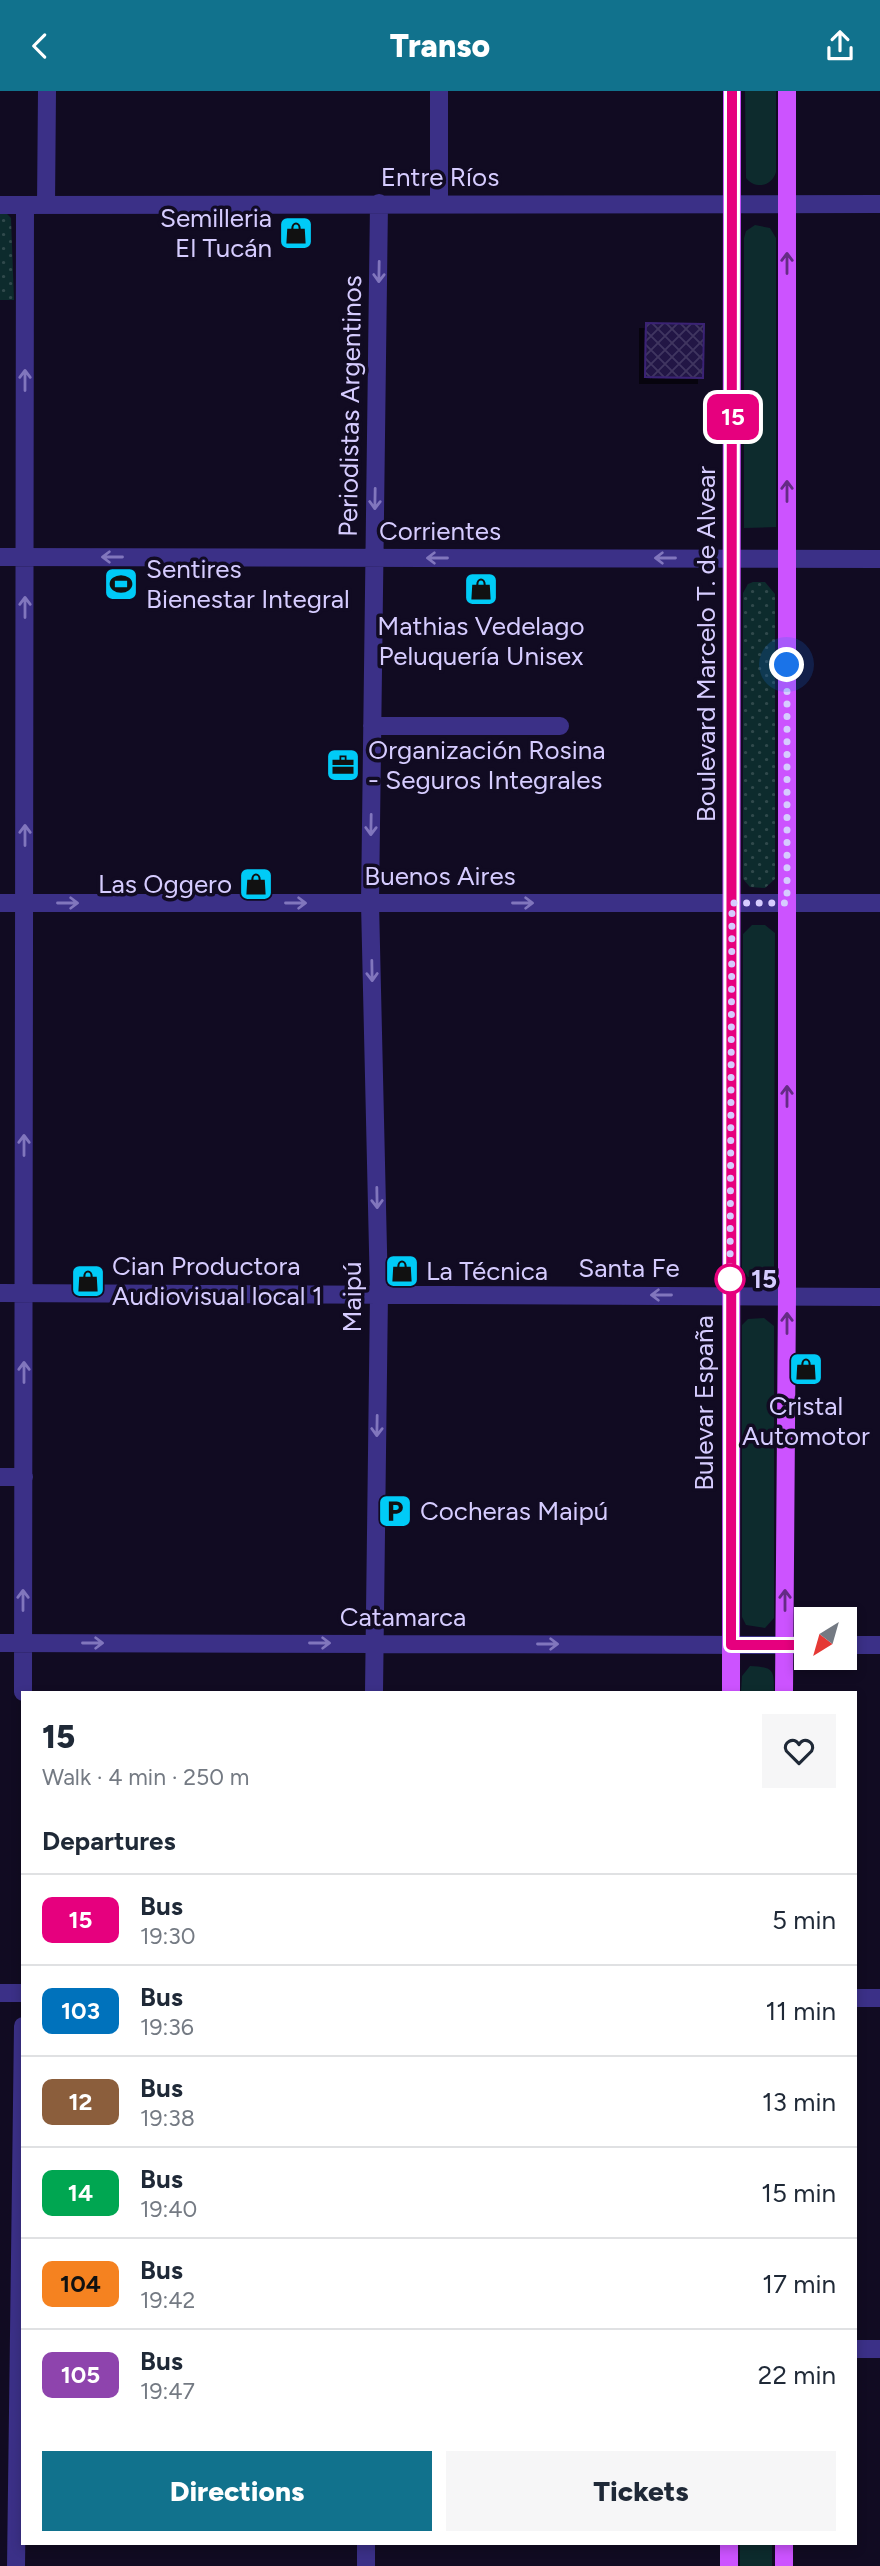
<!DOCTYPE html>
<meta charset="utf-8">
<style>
:root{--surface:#fff;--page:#f6f6f7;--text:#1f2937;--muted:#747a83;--line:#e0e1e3;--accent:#11728d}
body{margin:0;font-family:Figtree,sans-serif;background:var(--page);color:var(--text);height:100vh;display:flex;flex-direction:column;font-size:26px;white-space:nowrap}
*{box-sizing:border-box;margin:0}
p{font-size:23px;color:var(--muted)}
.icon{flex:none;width:38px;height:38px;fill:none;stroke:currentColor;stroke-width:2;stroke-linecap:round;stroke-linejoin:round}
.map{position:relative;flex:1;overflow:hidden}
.drawer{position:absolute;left:21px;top:1600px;width:836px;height:854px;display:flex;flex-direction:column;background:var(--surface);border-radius:0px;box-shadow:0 4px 10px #0003}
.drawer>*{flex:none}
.badge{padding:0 14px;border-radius:10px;font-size:24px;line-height:46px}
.needle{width:46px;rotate:217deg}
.controls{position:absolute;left:794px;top:1516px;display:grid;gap:14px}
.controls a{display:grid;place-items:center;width:63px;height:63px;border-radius:0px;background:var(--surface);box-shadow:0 4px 10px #0003;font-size:35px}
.you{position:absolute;width:35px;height:35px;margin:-18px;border:5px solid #fff;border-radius:50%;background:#1a73e8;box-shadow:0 0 0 10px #1a73e833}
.map>.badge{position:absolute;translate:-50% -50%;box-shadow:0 0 0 4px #fff}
h2{padding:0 21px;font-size:26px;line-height:63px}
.round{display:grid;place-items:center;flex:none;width:74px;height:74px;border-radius:0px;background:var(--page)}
.headline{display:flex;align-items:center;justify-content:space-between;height:119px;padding:0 21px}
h1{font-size:33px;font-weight:800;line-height:52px}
.action{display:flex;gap:14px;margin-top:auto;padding:14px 21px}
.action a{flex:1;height:80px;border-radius:0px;background:var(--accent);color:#fff;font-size:28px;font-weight:800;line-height:80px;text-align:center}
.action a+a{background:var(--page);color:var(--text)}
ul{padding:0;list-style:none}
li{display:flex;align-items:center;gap:21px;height:91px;padding:0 21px;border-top:2px solid var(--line)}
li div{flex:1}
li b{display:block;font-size:26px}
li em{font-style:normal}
li .badge{min-width:77px;font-weight:700;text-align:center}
header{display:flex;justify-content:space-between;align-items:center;height:91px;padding:0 21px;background:var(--accent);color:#fff;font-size:32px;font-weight:800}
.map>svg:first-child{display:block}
.grass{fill:#0d2b2d}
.park{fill:url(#park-dots)}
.building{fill:url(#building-cross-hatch);stroke:#3a2474;stroke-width:2;filter:url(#shadow)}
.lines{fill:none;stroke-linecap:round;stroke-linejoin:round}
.minor{stroke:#3b3087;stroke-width:18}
.major{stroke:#cc53ff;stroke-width:18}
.oneway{stroke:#652b85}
.oneway2{stroke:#8176bd}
.line-casing{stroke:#fff;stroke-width:16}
.line{stroke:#e6007e;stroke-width:10}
.walk{stroke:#d6ccff;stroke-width:7;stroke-dasharray:0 12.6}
.stop-dot{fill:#fff;stroke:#e6007e;stroke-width:3.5}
.labels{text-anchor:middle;stroke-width:7;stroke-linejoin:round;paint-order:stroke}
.street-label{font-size:26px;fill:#d6ccff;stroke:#110b22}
.poi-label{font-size:26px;fill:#d6ccff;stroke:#110b22;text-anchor:start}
.stop-label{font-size:26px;font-weight:bold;fill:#d6ccff;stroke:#110b22;text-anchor:start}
</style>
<header><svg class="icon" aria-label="back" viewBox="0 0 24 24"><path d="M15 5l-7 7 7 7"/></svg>Transo<svg class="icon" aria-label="share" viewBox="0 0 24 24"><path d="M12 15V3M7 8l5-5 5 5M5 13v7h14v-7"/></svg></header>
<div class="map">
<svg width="880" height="2475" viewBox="0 0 880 2475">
<defs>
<pattern id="park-dots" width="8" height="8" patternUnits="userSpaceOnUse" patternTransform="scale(1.75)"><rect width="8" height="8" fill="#0d2b2d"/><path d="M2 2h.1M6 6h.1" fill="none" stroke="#30494c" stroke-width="1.8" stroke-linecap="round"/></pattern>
<pattern id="building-cross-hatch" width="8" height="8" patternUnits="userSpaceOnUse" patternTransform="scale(1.75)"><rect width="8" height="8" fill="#221545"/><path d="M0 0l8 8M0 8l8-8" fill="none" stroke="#413661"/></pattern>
<filter id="shadow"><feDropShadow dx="-6" dy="6" stdDeviation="0" flood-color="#0009"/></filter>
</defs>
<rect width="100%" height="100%" fill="#110b22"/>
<path class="grass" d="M745,0H776V81C772,95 756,99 746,87Z
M755,134L770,137L776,147V436L744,437V147L746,140Z
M752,834H765L775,842L774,1178L764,1188L748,1186L742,1177L743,843Z
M764,1227L774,1235V1527L765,1537L746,1534L742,1526V1234L748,1228Z
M750,1575C774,1576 774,1579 774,1601H741L742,1585Z
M740,2452H772V2475H740Z"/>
<path class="park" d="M0,123H7L11,127L14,209H0Z
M753,491H765L775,503V788L765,797L750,796L743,788V502L748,493Z"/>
<path class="building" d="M646,232L704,233L703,287L645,286Z"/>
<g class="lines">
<path class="minor" d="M439,113V0
M0,114L880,113
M46,114L47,0
M0,466L880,468
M372,635H560
M0,812H880
M0,1202L880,1206
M0,1386H24
M0,1552L807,1554
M845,1554H880
M23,1601L25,114
M374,1601L379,1202L370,812L379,112
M0,1902H23
M856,1907H880
M856,2258H880
M16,2475L23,1935
M366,2475V2452"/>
<path class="major" d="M731,1601L732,0
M784,1601L787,1205V0
M729,2475V2452
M784,2475V2452"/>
</g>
<defs><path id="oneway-shaft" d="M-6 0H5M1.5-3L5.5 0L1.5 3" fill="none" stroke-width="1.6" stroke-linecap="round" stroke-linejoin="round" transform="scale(1.75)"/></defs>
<g class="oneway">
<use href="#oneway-shaft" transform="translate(787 172) rotate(-90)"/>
<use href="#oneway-shaft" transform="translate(787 400) rotate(-90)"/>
<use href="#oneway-shaft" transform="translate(787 1005) rotate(-90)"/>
<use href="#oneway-shaft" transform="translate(787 1232) rotate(-90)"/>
<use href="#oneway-shaft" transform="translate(785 1509) rotate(-90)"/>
</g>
<g class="oneway2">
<use href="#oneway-shaft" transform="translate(379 181) rotate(91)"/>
<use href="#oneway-shaft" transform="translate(25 289) rotate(-90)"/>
<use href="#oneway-shaft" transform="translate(375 408) rotate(91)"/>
<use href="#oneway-shaft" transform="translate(112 466) rotate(-180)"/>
<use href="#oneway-shaft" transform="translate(437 467) rotate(-180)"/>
<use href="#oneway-shaft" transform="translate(665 467) rotate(-180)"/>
<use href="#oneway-shaft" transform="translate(25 516) rotate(-90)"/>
<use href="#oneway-shaft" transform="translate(371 734) rotate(91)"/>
<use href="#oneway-shaft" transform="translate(25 744) rotate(-90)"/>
<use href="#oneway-shaft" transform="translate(68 812)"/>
<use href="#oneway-shaft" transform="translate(296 812)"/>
<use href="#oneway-shaft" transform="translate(523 812)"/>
<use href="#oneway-shaft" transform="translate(372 880) rotate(89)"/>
<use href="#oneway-shaft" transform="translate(24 1054) rotate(-90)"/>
<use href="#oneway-shaft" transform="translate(377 1107) rotate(89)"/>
<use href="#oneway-shaft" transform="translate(661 1204) rotate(-180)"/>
<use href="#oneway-shaft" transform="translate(24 1281) rotate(-90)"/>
<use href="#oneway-shaft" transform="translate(377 1335) rotate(91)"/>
<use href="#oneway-shaft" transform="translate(23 1509) rotate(-90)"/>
<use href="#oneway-shaft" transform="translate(93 1552)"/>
<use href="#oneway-shaft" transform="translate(320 1552)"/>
<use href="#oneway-shaft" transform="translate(548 1553)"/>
</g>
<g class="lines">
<g class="line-casing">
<path id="line" d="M732,0L731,1554H807"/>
</g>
<use href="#line" class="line"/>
<path class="walk" d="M730,1188L732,812H787V574"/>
</g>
<defs>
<g id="shop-square" transform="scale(1.75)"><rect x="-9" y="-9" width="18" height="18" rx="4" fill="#00cbf7" stroke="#110b22"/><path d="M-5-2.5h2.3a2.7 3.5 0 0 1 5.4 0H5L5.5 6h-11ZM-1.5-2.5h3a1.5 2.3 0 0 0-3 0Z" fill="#111"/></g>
<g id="stadium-square" transform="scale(1.75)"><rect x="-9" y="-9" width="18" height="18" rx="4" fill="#00cbf7" stroke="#110b22"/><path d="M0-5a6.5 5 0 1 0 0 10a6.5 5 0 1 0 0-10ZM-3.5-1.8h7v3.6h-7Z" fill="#111"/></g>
<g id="office-square" transform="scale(1.75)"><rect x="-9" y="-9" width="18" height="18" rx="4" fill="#00cbf7" stroke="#110b22"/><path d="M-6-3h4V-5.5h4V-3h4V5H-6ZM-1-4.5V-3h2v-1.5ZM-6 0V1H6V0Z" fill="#111"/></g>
<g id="parking-square" transform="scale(1.75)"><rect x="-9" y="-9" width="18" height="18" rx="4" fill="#00cbf7" stroke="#110b22"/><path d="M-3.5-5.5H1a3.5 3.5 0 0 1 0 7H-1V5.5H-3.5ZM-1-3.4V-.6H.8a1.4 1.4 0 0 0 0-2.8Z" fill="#111"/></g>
</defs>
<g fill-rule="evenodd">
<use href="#shop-square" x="296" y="142"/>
<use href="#stadium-square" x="121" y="493"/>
<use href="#shop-square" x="481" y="498"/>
<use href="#office-square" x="343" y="674"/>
<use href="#shop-square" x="256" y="793"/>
<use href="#shop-square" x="402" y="1180"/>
<use href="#shop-square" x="88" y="1190"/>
<use href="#shop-square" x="806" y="1278"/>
<use href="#parking-square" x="395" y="1420"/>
</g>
<circle class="stop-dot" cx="730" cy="1188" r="14"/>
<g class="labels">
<g class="street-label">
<text x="440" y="95">Entre Ríos</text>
<text transform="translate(350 315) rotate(-89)" y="9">Periodistas Argentinos</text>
<text x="440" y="449">Corrientes</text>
<text transform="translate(706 553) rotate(-90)" y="9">Boulevard Marcelo T. de Alvear</text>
<text x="440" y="794">Buenos Aires</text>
<text x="629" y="1186">Santa Fe</text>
<text transform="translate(352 1206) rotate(-90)" y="9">Maipú</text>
<text transform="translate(704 1312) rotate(-90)" y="9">Bulevar España</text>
<text x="403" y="1535">Catamarca</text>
</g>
<g class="poi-label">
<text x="272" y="136" text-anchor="end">Semilleria<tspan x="272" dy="30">El Tucán</tspan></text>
<text x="146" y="487">Sentires<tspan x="146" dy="30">Bienestar Integral</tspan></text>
<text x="481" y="544" text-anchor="middle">Mathias Vedelago<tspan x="481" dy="30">Peluquería Unisex</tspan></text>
<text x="368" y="668">Organización Rosina<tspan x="368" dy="30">- Seguros Integrales</tspan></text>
<text x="232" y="802" text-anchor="end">Las Oggero</text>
<text x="112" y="1184">Cian Productora<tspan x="112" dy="30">Audiovisual local 1</tspan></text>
<text x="426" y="1189">La Técnica</text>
<text x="806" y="1324" text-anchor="middle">Cristal<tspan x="806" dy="30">Automotor</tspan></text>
<text x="420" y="1429">Cocheras Maipú</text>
</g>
<g class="stop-label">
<text x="751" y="1197">15</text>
</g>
</g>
</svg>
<div class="controls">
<a><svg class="needle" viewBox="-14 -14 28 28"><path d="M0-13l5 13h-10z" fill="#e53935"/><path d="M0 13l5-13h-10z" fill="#747a83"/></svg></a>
</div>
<div class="you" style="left:787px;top:574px"></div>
<b class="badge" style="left:733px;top:326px;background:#e6007e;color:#fff">15</b>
<section class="drawer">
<div class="headline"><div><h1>15</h1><p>Walk · 4 min · 250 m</p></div><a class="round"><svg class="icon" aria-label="heart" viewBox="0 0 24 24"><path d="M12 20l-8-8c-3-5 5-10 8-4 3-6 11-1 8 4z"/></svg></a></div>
<h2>Departures</h2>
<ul>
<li><span class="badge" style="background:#e6007e;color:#fff">15</span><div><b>Bus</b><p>19:30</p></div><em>5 min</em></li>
<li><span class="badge" style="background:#0072bc;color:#fff">103</span><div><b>Bus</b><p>19:36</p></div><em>11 min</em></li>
<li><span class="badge" style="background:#8b5e3c;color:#fff">12</span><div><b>Bus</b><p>19:38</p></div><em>13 min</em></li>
<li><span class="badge" style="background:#00a651;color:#fff">14</span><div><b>Bus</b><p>19:40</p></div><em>15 min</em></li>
<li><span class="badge" style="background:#f58220;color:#111">104</span><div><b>Bus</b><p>19:42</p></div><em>17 min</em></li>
<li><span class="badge" style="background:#8e44ad;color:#fff">105</span><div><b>Bus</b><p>19:47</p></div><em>22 min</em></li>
</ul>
<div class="action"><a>Directions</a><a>Tickets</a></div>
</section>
</div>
